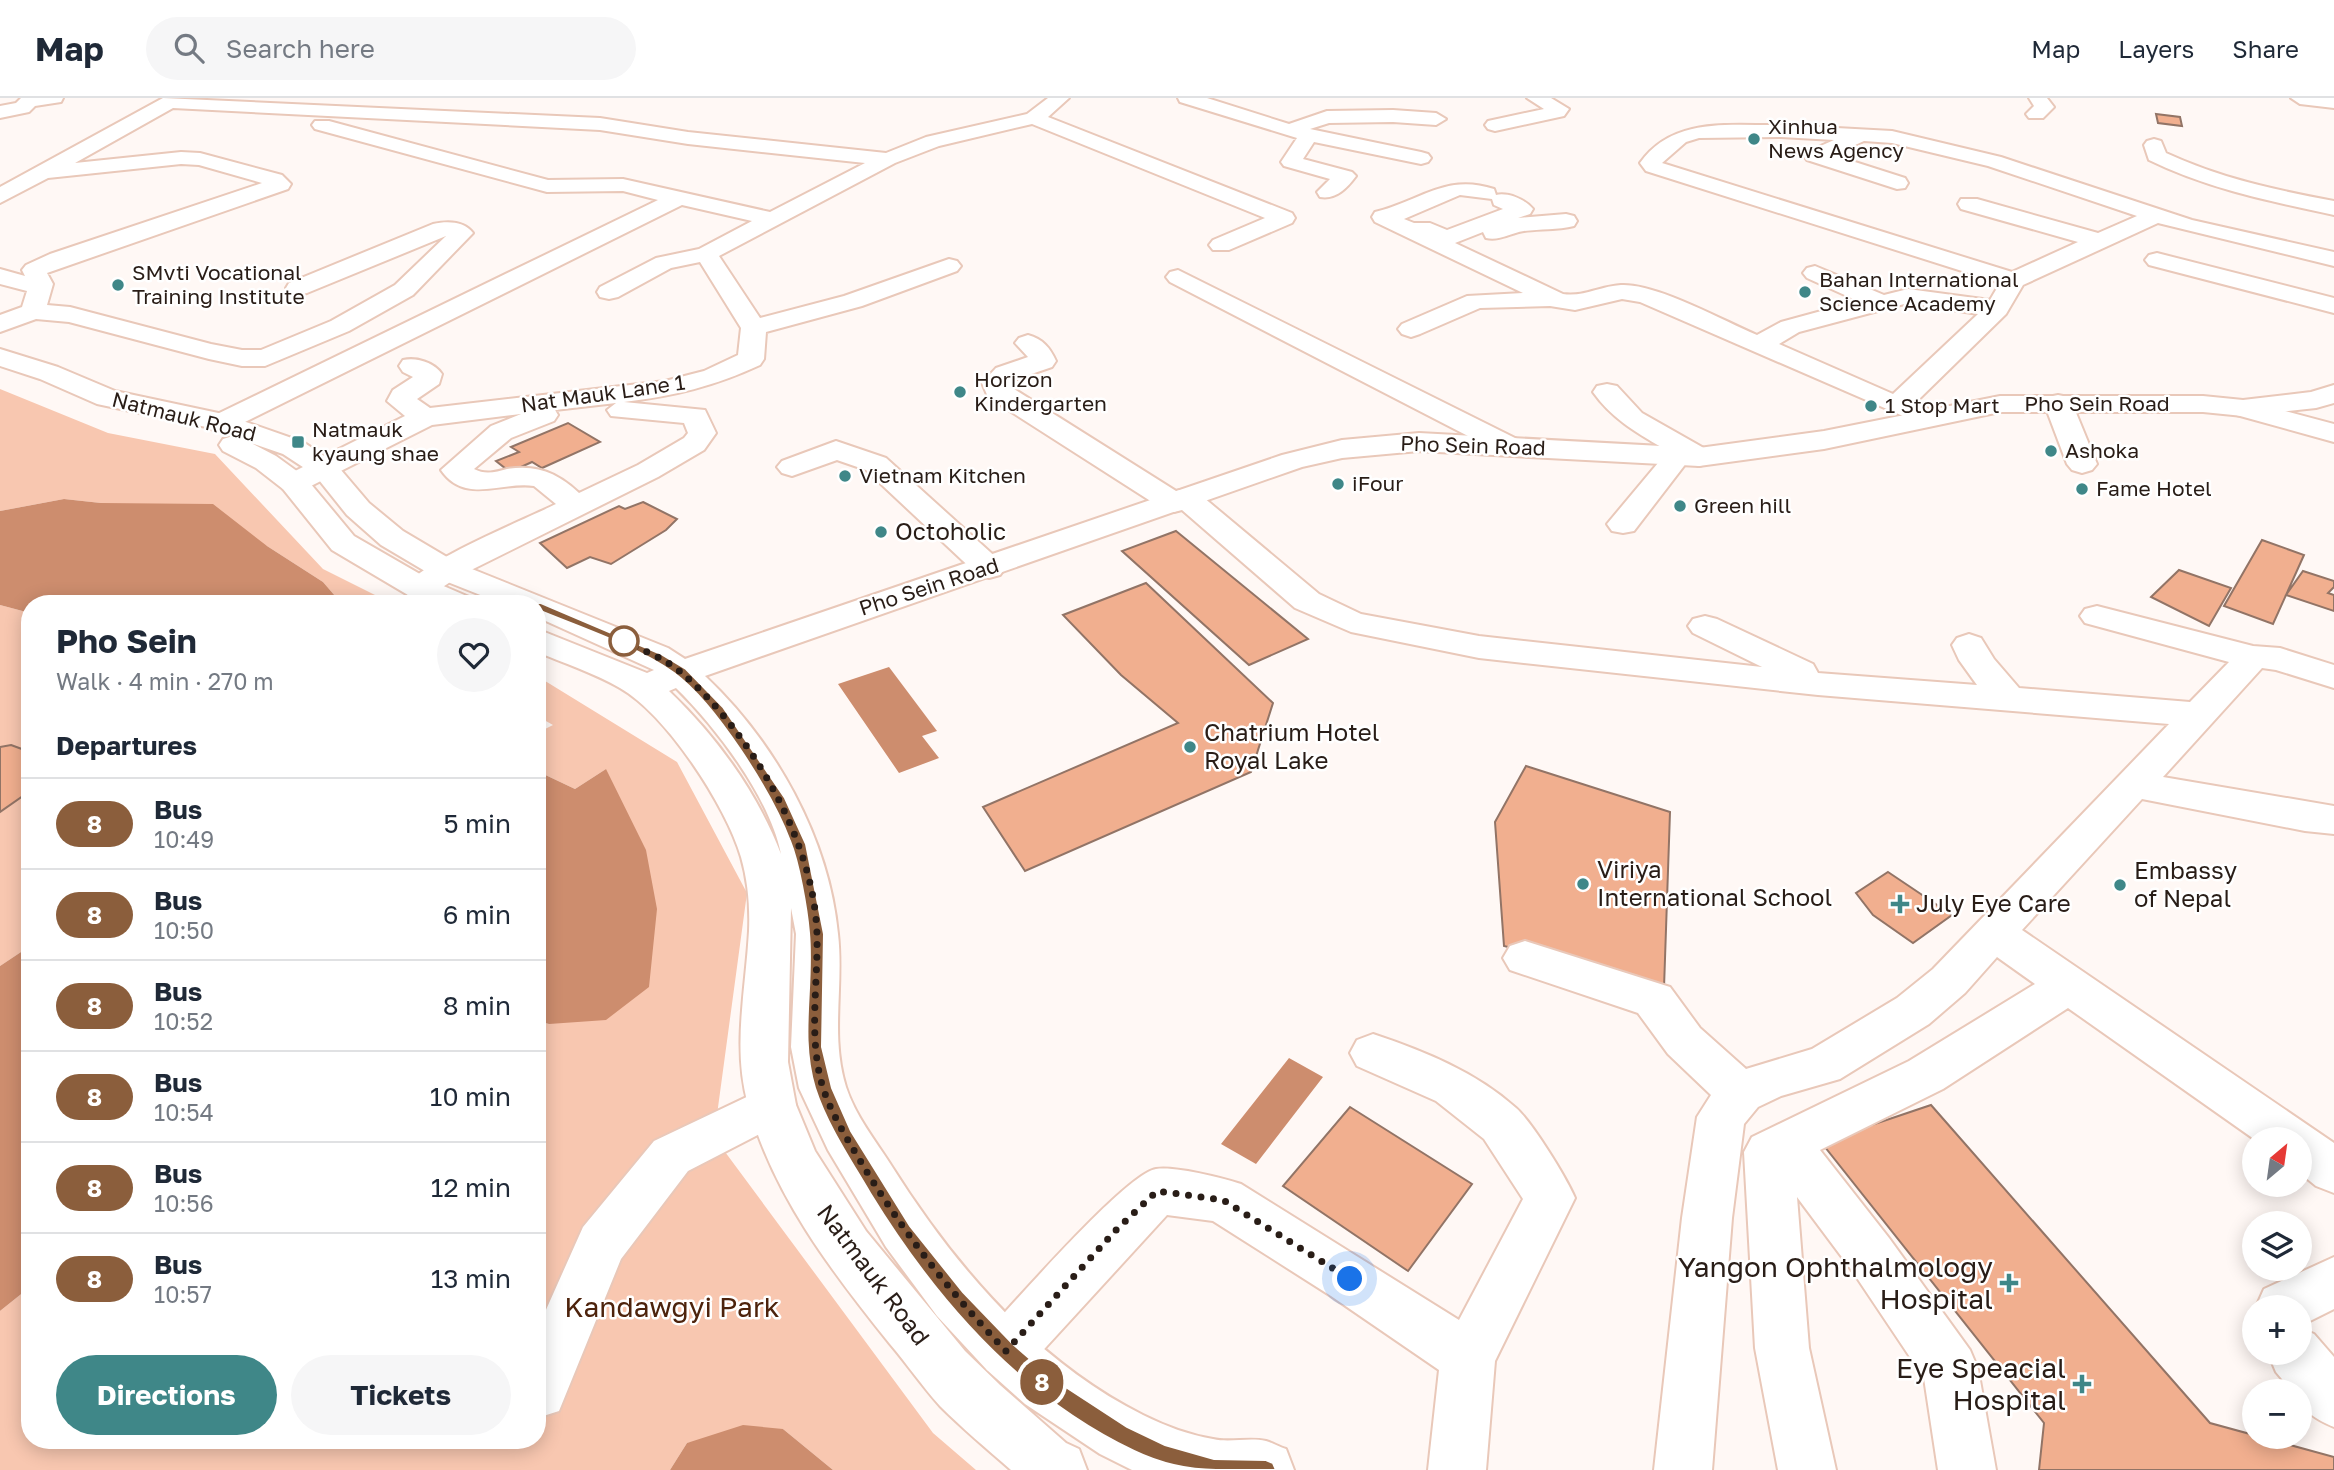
<!DOCTYPE html>
<meta charset="utf-8">
<style>
:root{--surface:#fff;--page:#f6f6f7;--text:#1f2937;--muted:#747a83;--line:#e0e1e3;--accent:#3f8788}
body{margin:0;font-family:"Golos Text",sans-serif;background:var(--page);color:var(--text);height:100vh;display:flex;flex-direction:column;font-size:26px;white-space:nowrap}
*{box-sizing:border-box;margin:0}
p{font-size:23px;color:var(--muted)}
.icon{flex:none;width:38px;height:38px;fill:none;stroke:currentColor;stroke-width:2;stroke-linecap:round;stroke-linejoin:round}
.map{position:relative;flex:1;overflow:hidden}
.sheet{position:absolute;left:21px;top:497px;width:525px;height:854px;display:flex;flex-direction:column;background:var(--surface);border-radius:28px;box-shadow:0 4px 18px #0003}
.sheet>*{flex:none}
.badge{padding:0 14px;border-radius:23px;font-size:24px;line-height:46px}
.needle{width:46px;rotate:29deg}
.buttons{position:absolute;left:2242px;top:1029px;display:grid;gap:14px}
.buttons a{display:grid;place-items:center;width:70px;height:70px;border-radius:50%;background:var(--surface);box-shadow:0 4px 18px #0003;font-size:35px}
.you{position:absolute;width:35px;height:35px;margin:-18px;border:5px solid #fff;border-radius:50%;background:#1a73e8;box-shadow:0 0 0 10px #1a73e833}
.map>.badge{position:absolute;translate:-50% -50%;box-shadow:0 0 0 4px #fff}
h2{padding:0 35px;font-size:26px;line-height:63px}
.round{display:grid;place-items:center;flex:none;width:74px;height:74px;border-radius:37px;background:var(--page)}
.overview{display:flex;align-items:center;justify-content:space-between;height:119px;padding:0 35px}
h1{font-size:33px;font-weight:700;line-height:52px}
.cta{display:flex;gap:14px;margin-top:auto;padding:14px 35px}
.cta a{flex:1;height:80px;border-radius:42px;background:var(--accent);color:#fff;font-size:28px;font-weight:700;line-height:80px;text-align:center}
.cta a+a{background:var(--page);color:var(--text)}
ul{padding:0;list-style:none}
li{display:flex;align-items:center;gap:21px;height:91px;padding:0 35px;border-top:2px solid var(--line)}
li div{flex:1}
li b{display:block;font-size:26px}
li em{font-style:normal}
li .badge{min-width:77px;font-weight:700;text-align:center}
header{display:flex;align-items:center;gap:42px;box-sizing:border-box;height:98px;padding:0 35px;background:var(--surface);border-bottom:2px solid var(--line)}
header strong{font-size:33px}
nav{display:flex;gap:38px;margin-inline-start:auto;font-size:24px}
.search{width:490px;height:63px;background:var(--page);display:flex;align-items:center;gap:18px;box-sizing:border-box;padding:0 24px;border-radius:38px;color:var(--muted);font-size:26px}
.map>svg:first-child{display:block}
.green{fill:#f8c7b0}
.water{fill:#cd8d6e}
.building{fill:#f1af8f;stroke:#927466;stroke-width:2}
.lines{fill:none;stroke-linecap:round;stroke-linejoin:round}
.minor-casing{stroke:#e9c8b9;stroke-width:4}
.major-casing{stroke:#e9c8b9;stroke-width:4}
.minor{fill:#fff;fill-rule:evenodd}
.major{fill:#fff;fill-rule:evenodd}
.line{fill:#8b5e3c;stroke:#fff;stroke-width:2}
.walk{stroke:#291d17;stroke-width:7;stroke-dasharray:0 12.6}
.poi-dot{fill:#3f8788;stroke:#fff;stroke-width:2.5}
.stop-dot{fill:#fff;stroke:#8b5e3c;stroke-width:3.5}
.labels{text-anchor:middle;stroke-width:5;stroke-linejoin:round;paint-order:stroke}
.far-poi-label{font-size:21px;fill:#291d17;stroke:#fff;text-anchor:start}
.far-street-label{font-size:21px;fill:#291d17;stroke:#fff}
.poi-label{font-size:24px;fill:#291d17;stroke:#fff;text-anchor:start}
.street-label{font-size:24px;fill:#291d17;stroke:#fff}
.near-poi-label{font-size:28px;fill:#291d17;stroke:#fff;text-anchor:end}
.near-park-label{font-size:28px;fill:#4d230c;stroke:#fff}
</style>
<header>
<strong>Map</strong>
<div class="search"><svg class="icon" aria-label="search" viewBox="0 0 24 24"><circle cx="10" cy="10" r="6"/><path d="M15 15l6 6"/></svg>Search here</div>
<nav><a>Map</a><a>Layers</a><a>Share</a></nav>
</header>
<div class="map">
<svg width="2334" height="1372" viewBox="0 0 2334 1372">
<rect width="100%" height="100%" fill="#fff8f5"/>
<path class="green" d="M0,291L108,335L215,356L323,471L393,506H342L323,484L267,448L101,405L64,401L0,413Z
M0,507L30,515V848L0,868Z
M537,578L677,664L747,795L714,1039L933,1335L976,1372H833L783,1331L687,1345L670,1372H0V1213L30,1189V1342H537V923L549,926L606,671L575,691L537,673V635L553,627L537,618Z"/>
<path class="water" d="M64,401L101,405L213,406L267,448L323,484L342,506H30V515L0,507V413Z
M889,569L937,633L922,638L939,660L899,675L838,586Z
M606,671L646,752L657,811L649,889L606,922L549,926L537,923V673L575,691Z
M30,848V1189L0,1213V868Z
M1289,960L1323,979L1256,1066L1221,1046Z
M743,1327L783,1331L833,1372H670L687,1345Z"/>
<path class="building" d="M2156,16L2180,19L2182,28L2158,25Z
M568,325L600,344L542,370L532,364L510,374L496,363L519,354L511,349Z
M643,404L677,421L666,432L611,466L590,459L567,470L540,445L619,408L625,411Z
M1176,433L1308,541L1249,567L1122,453Z
M2262,442L2304,457L2273,526L2224,508Z
M2179,472L2231,490L2209,528L2151,499Z
M2303,473L2334,483V489L2328,495L2334,497V513L2286,497Z
M1146,485L1273,605L1251,674L1025,773L983,709L1178,625L1121,577L1063,517Z
M11,647L30,654V693L0,714V649Z
M1526,668L1670,714L1664,890L1504,848L1495,724Z
M1888,774L1952,817L1913,845L1873,817L1856,795Z
M1931,1007L2210,1325L2334,1359V1372H2039L2044,1325L1821,1044Z
M1350,1009L1472,1086L1408,1173L1283,1088Z"/>
<g class="lines">
<g class="minor-casing">
<path id="minor" d="M21,0H63L61,4L35,8L29,14L0,20V8L16,5Z
M163,0L600,20L688,34L886,55L926,39L1027,16L1048,0H1069L1048,19L1292,115L1295,120L1292,125L1229,152H1213L1209,147L1213,142L1265,120L1032,26L939,48L895,65L719,158L760,220L844,198L949,161L957,163L961,168L957,173L862,208L766,234L764,261L760,267C715,288 674,298 624,304L705,312L716,335L704,352L658,379L457,479C441,490 429,502 408,497L404,490C422,463 522,423 556,406L534,388C502,383 465,407 441,372L491,328L521,316L432,327L305,391L294,394L283,391L279,385L283,379L405,318L387,303L393,292L413,279L403,274L399,268L403,262C416,259 434,264 442,276L439,286L417,301L430,310L665,283L704,273L738,257L741,230L700,164L671,170L618,199L609,201L600,199L597,194L600,189L656,160L699,151L752,123L682,107L231,331L221,333L211,331L207,325L211,319L658,102L623,93L547,94L315,31L312,27L315,23H329L548,82L623,81L770,114L865,65L688,46L600,32L173,10L75,65L181,54L200,55L282,77L291,86L288,91L47,175L53,186L47,207L70,209L211,246L242,252H261L331,223L395,187L446,138L307,195L298,197L289,195L286,190L289,185L433,126C447,123 464,123 473,135L413,197L349,233L265,268H242L209,261L69,224L36,221L0,234V217L22,209L27,193L0,186V171L25,178L22,172L26,167L50,156L262,85L199,67L181,66L48,80L0,105V89ZM616,305L607,312L611,318L684,325L688,335L684,340L638,367L579,395C558,375 537,366 507,371C496,374 485,377 474,371L511,340L554,323L558,317L555,312Z
M1178,0H1207L1289,26L1327,13L1393,12L1436,15L1446,21L1436,27L1393,24L1329,25L1310,31L1421,54L1428,56L1431,60L1428,64L1421,66L1314,44L1303,61L1352,74L1356,78C1347,90 1336,102 1320,99L1317,94L1330,81L1284,68L1281,64L1297,40L1180,4Z
M1527,0H1551L1569,11L1564,18L1495,33L1488,31L1485,27L1488,23L1544,11Z
M2029,0H2047L2054,9L2043,20H2029L2026,16L2034,8Z
M2291,0H2334V10L2300,6Z
M1781,27L1892,33L2001,59L2192,122L2334,154V168L2158,125L2023,187L2006,216L1915,305L1936,314L1940,320L1936,326L1926,328L1640,204L1622,201L1575,212L1550,208L1480,210L1420,236L1411,239L1402,236L1398,231L1402,226L1467,198L1523,195L1375,124L1372,119L1375,114C1420,103 1446,75 1494,91L1496,97C1508,94 1526,102 1533,111L1530,116L1518,120L1566,116L1574,118L1577,123L1574,128C1558,132 1540,131 1524,133C1510,135 1500,143 1486,140L1483,134L1455,145L1563,196C1584,199 1601,188 1621,187C1656,185 1724,223 1757,237L1781,224L1858,203L1807,180L1803,175L1807,170L1815,168L1884,197L1908,191L1990,202L2000,185L1646,73L1640,65C1673,18 1731,28 1781,27ZM1781,39L1834,42L1807,54L1804,58L1807,62L1897,91L1905,90L1908,85L1905,80L1833,57L1864,43L1892,45L1988,68L2137,118L2098,135L1977,101H1961L1958,106L1961,111L2078,144L2012,174L1662,65L1686,44L1699,40ZM1460,97L1492,101L1494,107L1503,111L1447,132L1430,125H1414L1404,121ZM1908,205L1978,216L1893,296L1779,246L1799,234Z
M2154,41L2161,43L2166,55C2220,80 2275,92 2334,103V117C2270,103 2208,91 2149,62L2144,47L2147,43Z
M2157,155L2334,200V215L2149,167L2145,162L2149,157Z
M1178,172L1517,341L1521,347L1517,353L1507,356L1497,353L1170,184L1166,179L1170,174Z
M1028,237C1043,241 1050,250 1056,263L1052,269L1014,282L1011,289L1176,393L1186,391L1197,394L1319,496L1361,516L1479,538L1762,569L1693,535L1688,528L1693,521L1705,518L1717,521L1813,566L1818,575L1977,587L1959,562L1952,547L1957,540L1969,536L1981,540L1994,561L2019,590L2190,604L2229,564L2085,525L2080,518L2085,511L2097,508L2253,548L2280,550L2334,567V590L2276,572L2262,570L2163,679L2334,708V736L2305,733L2142,701L2022,832L2334,1045V1095L2316,1088L2300,1075V1041H2254L2068,910L1943,991L1820,1052L1889,1140L1970,1252L1978,1271L1996,1372H1938L1924,1280L1853,1174L1797,1099L1809,1250L1836,1372H1778L1755,1250L1744,1054L1752,1039L1909,963L2035,886L1997,859L1965,895L1929,926L1840,981L1781,998L1758,1009L1744,1026L1732,1120L1712,1372H1654L1682,1120L1697,1019L1711,997L1668,956L1638,915L1510,872L1503,860L1510,848L1525,843L1670,889L1700,930L1746,971L1812,951L1897,900L1933,871L2169,626L1818,597L1479,560L1351,534L1295,510L1182,412L1174,414L1163,411L988,299L982,285L996,270L1028,259L1015,245L1019,240Z
M1607,286L1617,288L1642,315L1709,353L1714,359L1709,365L1699,368L1687,364L1634,433L1623,435L1612,433L1607,426L1668,353C1639,336 1613,322 1593,294L1597,288Z
M2058,297L2068,299L2072,305L2097,366L2092,372L2082,375L2072,372L2067,366L2044,305L2048,299Z
M2243,302L2334,326V344L2233,316L2229,310L2233,304Z
M836,343L886,360L1000,463L1005,470L1000,477L989,480L978,477L866,372L837,362L792,378L782,375L777,369L782,363Z
M1373,936C1424,953 1476,974 1516,1010C1532,1024 1566,1079 1575,1100L1495,1263L1486,1372H1428L1439,1272L1331,1198L1213,1123L1167,1117L1025,1272L1006,1280L987,1272L979,1253L987,1234C1013,1206 1127,1075 1156,1071C1175,1068 1223,1080 1241,1086L1459,1222L1523,1101L1484,1041L1436,1003L1357,968L1350,955L1357,942Z
M772,987L789,993L796,1007L789,1021L688,1073L621,1161L559,1313L537,1320V1232L583,1129L654,1043Z
M2334,1159V1211L2300,1228V1209H2256L2264,1191Z
M2300,1230L2314,1236L2334,1259V1329C2317,1322 2300,1313 2300,1293H2292L2276,1274L2268,1255H2300Z"/>
</g>
<g class="major-casing">
<path id="major" d="M0,251L58,269L115,293L223,316L303,344L335,365L369,405L403,433L457,465L668,550L685,561L1282,357L1342,342L1419,335L1699,350L1824,333L2000,298H2203L2243,302L2311,294L2334,287V305L2316,310L2243,318L2203,314H2000L1824,351L1699,368L1419,353L1342,360L1302,369L705,578C775,644 829,740 838,836C844,888 830,938 846,989C855,1017 875,1042 891,1067C954,1167 1035,1263 1143,1317C1165,1328 1189,1337 1213,1341C1230,1345 1249,1339 1266,1343C1273,1345 1279,1349 1286,1351L1294,1372H1132L1100,1356L1025,1306L987,1272L937,1218L886,1149L828,1052L799,990L791,949L796,836L791,810L788,964L796,1007L815,1053L866,1133L965,1253L1000,1287L1066,1345L1079,1351L1087,1372H1011C987,1351 962,1330 940,1308C922,1288 907,1266 890,1246C832,1174 773,1097 748,1006C732,950 746,890 749,833C750,809 748,783 741,759C726,708 667,617 620,590C594,575 564,565 537,554V531L647,575L654,572L537,519V506H503L435,479L381,447L347,417L315,377L283,356L251,345L276,358L305,379L354,438L432,483L469,499L474,506H428L408,497L332,452L283,391L256,370L223,353L219,347L223,341L233,338L206,329L97,306L40,281L0,268ZM676,590C716,629 770,700 781,756C757,694 716,638 669,593Z"/>
</g>
<use href="#minor" class="minor"/>
<use href="#major" class="major"/>
</g>
<path class="line" d="M533,505H541L661,556L686,571L723,609L785,700L806,746L824,836L822,949L832,990L851,1033L910,1128L963,1194L1013,1246L1052,1280L1127,1329L1165,1347L1214,1361L1266,1362L1273,1365L1276,1372H1266C1250,1372 1232,1372 1216,1372C1188,1372 1159,1365 1134,1353C1020,1299 935,1201 870,1095C850,1061 827,1027 815,990C799,938 814,887 809,835C807,811 799,765 790,743C772,695 716,606 674,575C635,547 578,529 533,510Z"/>
<g class="lines">
<path class="walk" d="M624,543L618,541C640,551 665,560 683,576C751,635 815,745 817,837C818,889 808,940 823,990C833,1020 851,1047 867,1074C909,1142 951,1195 1006,1253L1116,1132L1157,1093L1223,1102L1350,1181"/>
</g>
<g class="poi-dot">
<circle cx="1754" cy="41" r="7"/>
<circle cx="118" cy="187" r="7"/>
<circle cx="1805" cy="194" r="7"/>
<circle cx="960" cy="294" r="7"/>
<circle cx="1871" cy="308" r="7"/>
<rect x="291" y="337" width="14" height="14" rx="3.5"/>
<circle cx="2051" cy="353" r="7"/>
<circle cx="845" cy="378" r="7"/>
<circle cx="1338" cy="386" r="7"/>
<circle cx="2082" cy="391" r="7"/>
<circle cx="1680" cy="408" r="7"/>
<circle cx="881" cy="434" r="7"/>
<circle cx="1190" cy="649" r="7"/>
<circle cx="1583" cy="786" r="7"/>
<circle cx="2120" cy="787" r="7"/>
<path d="M1896.5 795.5h7v7h7v7h-7v7h-7v-7h-7v-7h7z"/>
<path d="M2005.5 1174.5h7v7h7v7h-7v7h-7v-7h-7v-7h7z"/>
<path d="M2078.5 1275.5h7v7h7v7h-7v7h-7v-7h-7v-7h7z"/>
</g>
<circle class="stop-dot" cx="624" cy="543" r="14"/>
<g class="labels">
<g class="far-poi-label">
<text x="1768" y="36">Xinhua<tspan x="1768" dy="24">News Agency</tspan></text>
<text x="132" y="182">SMvti Vocational<tspan x="132" dy="24">Training Institute</tspan></text>
<text x="1819" y="189">Bahan International<tspan x="1819" dy="24">Science Academy</tspan></text>
<text x="974" y="289">Horizon<tspan x="974" dy="24">Kindergarten</tspan></text>
<text x="1885" y="315">1 Stop Mart</text>
<text x="312" y="339">Natmauk<tspan x="312" dy="24">kyaung shae</tspan></text>
<text x="2065" y="360">Ashoka</text>
<text x="859" y="385">Vietnam Kitchen</text>
<text x="1352" y="393">iFour</text>
<text x="2096" y="398">Fame Hotel</text>
<text x="1694" y="415">Green hill</text>
</g>
<g class="far-street-label">
<text transform="translate(603 296) rotate(-8)" y="7">Nat Mauk Lane 1</text>
<text x="2097" y="313">Pho Sein Road</text>
<text transform="translate(184 319) rotate(14)" y="7">Natmauk Road</text>
<text transform="translate(1473 348) rotate(2)" y="7">Pho Sein Road</text>
<text transform="translate(929 489) rotate(-18)" y="7">Pho Sein Road</text>
</g>
<g class="poi-label">
<text x="895" y="442">Octoholic</text>
<text x="1204" y="643">Chatrium Hotel<tspan x="1204" dy="28">Royal Lake</tspan></text>
<text x="1597" y="780">Viriya<tspan x="1597" dy="28">International School</tspan></text>
<text x="2134" y="781">Embassy<tspan x="2134" dy="28">of Nepal</tspan></text>
<text x="1916" y="814">July Eye Care</text>
</g>
<g class="street-label">
<text transform="translate(873 1177) rotate(53)" y="8">Natmauk Road</text>
</g>
<g class="near-poi-label">
<text x="1993" y="1179">Yangon Ophthalmology<tspan x="1993" dy="32">Hospital</tspan></text>
<text x="2066" y="1280">Eye Speacial<tspan x="2066" dy="32">Hospital</tspan></text>
</g>
<g class="near-park-label">
<text x="672" y="1219">Kandawgyi Park</text>
</g>
</g>
</svg>
<div class="buttons">
<a><svg class="needle" viewBox="-14 -14 28 28"><path d="M0-13l5 13h-10z" fill="#e53935"/><path d="M0 13l5-13h-10z" fill="#747a83"/></svg></a>
<a><svg class="icon" aria-label="layers" viewBox="0 0 24 24"><path d="M12 4l9 5-9 5-9-5zM3 14l9 5 9-5"/></svg></a>
<a>+</a>
<a>−</a>
</div>
<div class="you" style="left:1350px;top:1181px"></div>
<b class="badge" style="left:1042px;top:1284px;background:#8b5e3c;color:#fff">8</b>
<section class="sheet">
<div class="overview"><div><h1>Pho Sein</h1><p>Walk · 4 min · 270 m</p></div><a class="round"><svg class="icon" aria-label="heart" viewBox="0 0 24 24"><path d="M12 20l-8-8c-3-5 5-10 8-4 3-6 11-1 8 4z"/></svg></a></div>
<h2>Departures</h2>
<ul>
<li><span class="badge" style="background:#8b5e3c;color:#fff">8</span><div><b>Bus</b><p>10:49</p></div><em>5 min</em></li>
<li><span class="badge" style="background:#8b5e3c;color:#fff">8</span><div><b>Bus</b><p>10:50</p></div><em>6 min</em></li>
<li><span class="badge" style="background:#8b5e3c;color:#fff">8</span><div><b>Bus</b><p>10:52</p></div><em>8 min</em></li>
<li><span class="badge" style="background:#8b5e3c;color:#fff">8</span><div><b>Bus</b><p>10:54</p></div><em>10 min</em></li>
<li><span class="badge" style="background:#8b5e3c;color:#fff">8</span><div><b>Bus</b><p>10:56</p></div><em>12 min</em></li>
<li><span class="badge" style="background:#8b5e3c;color:#fff">8</span><div><b>Bus</b><p>10:57</p></div><em>13 min</em></li>
</ul>
<div class="cta"><a>Directions</a><a>Tickets</a></div>
</section>
</div>
